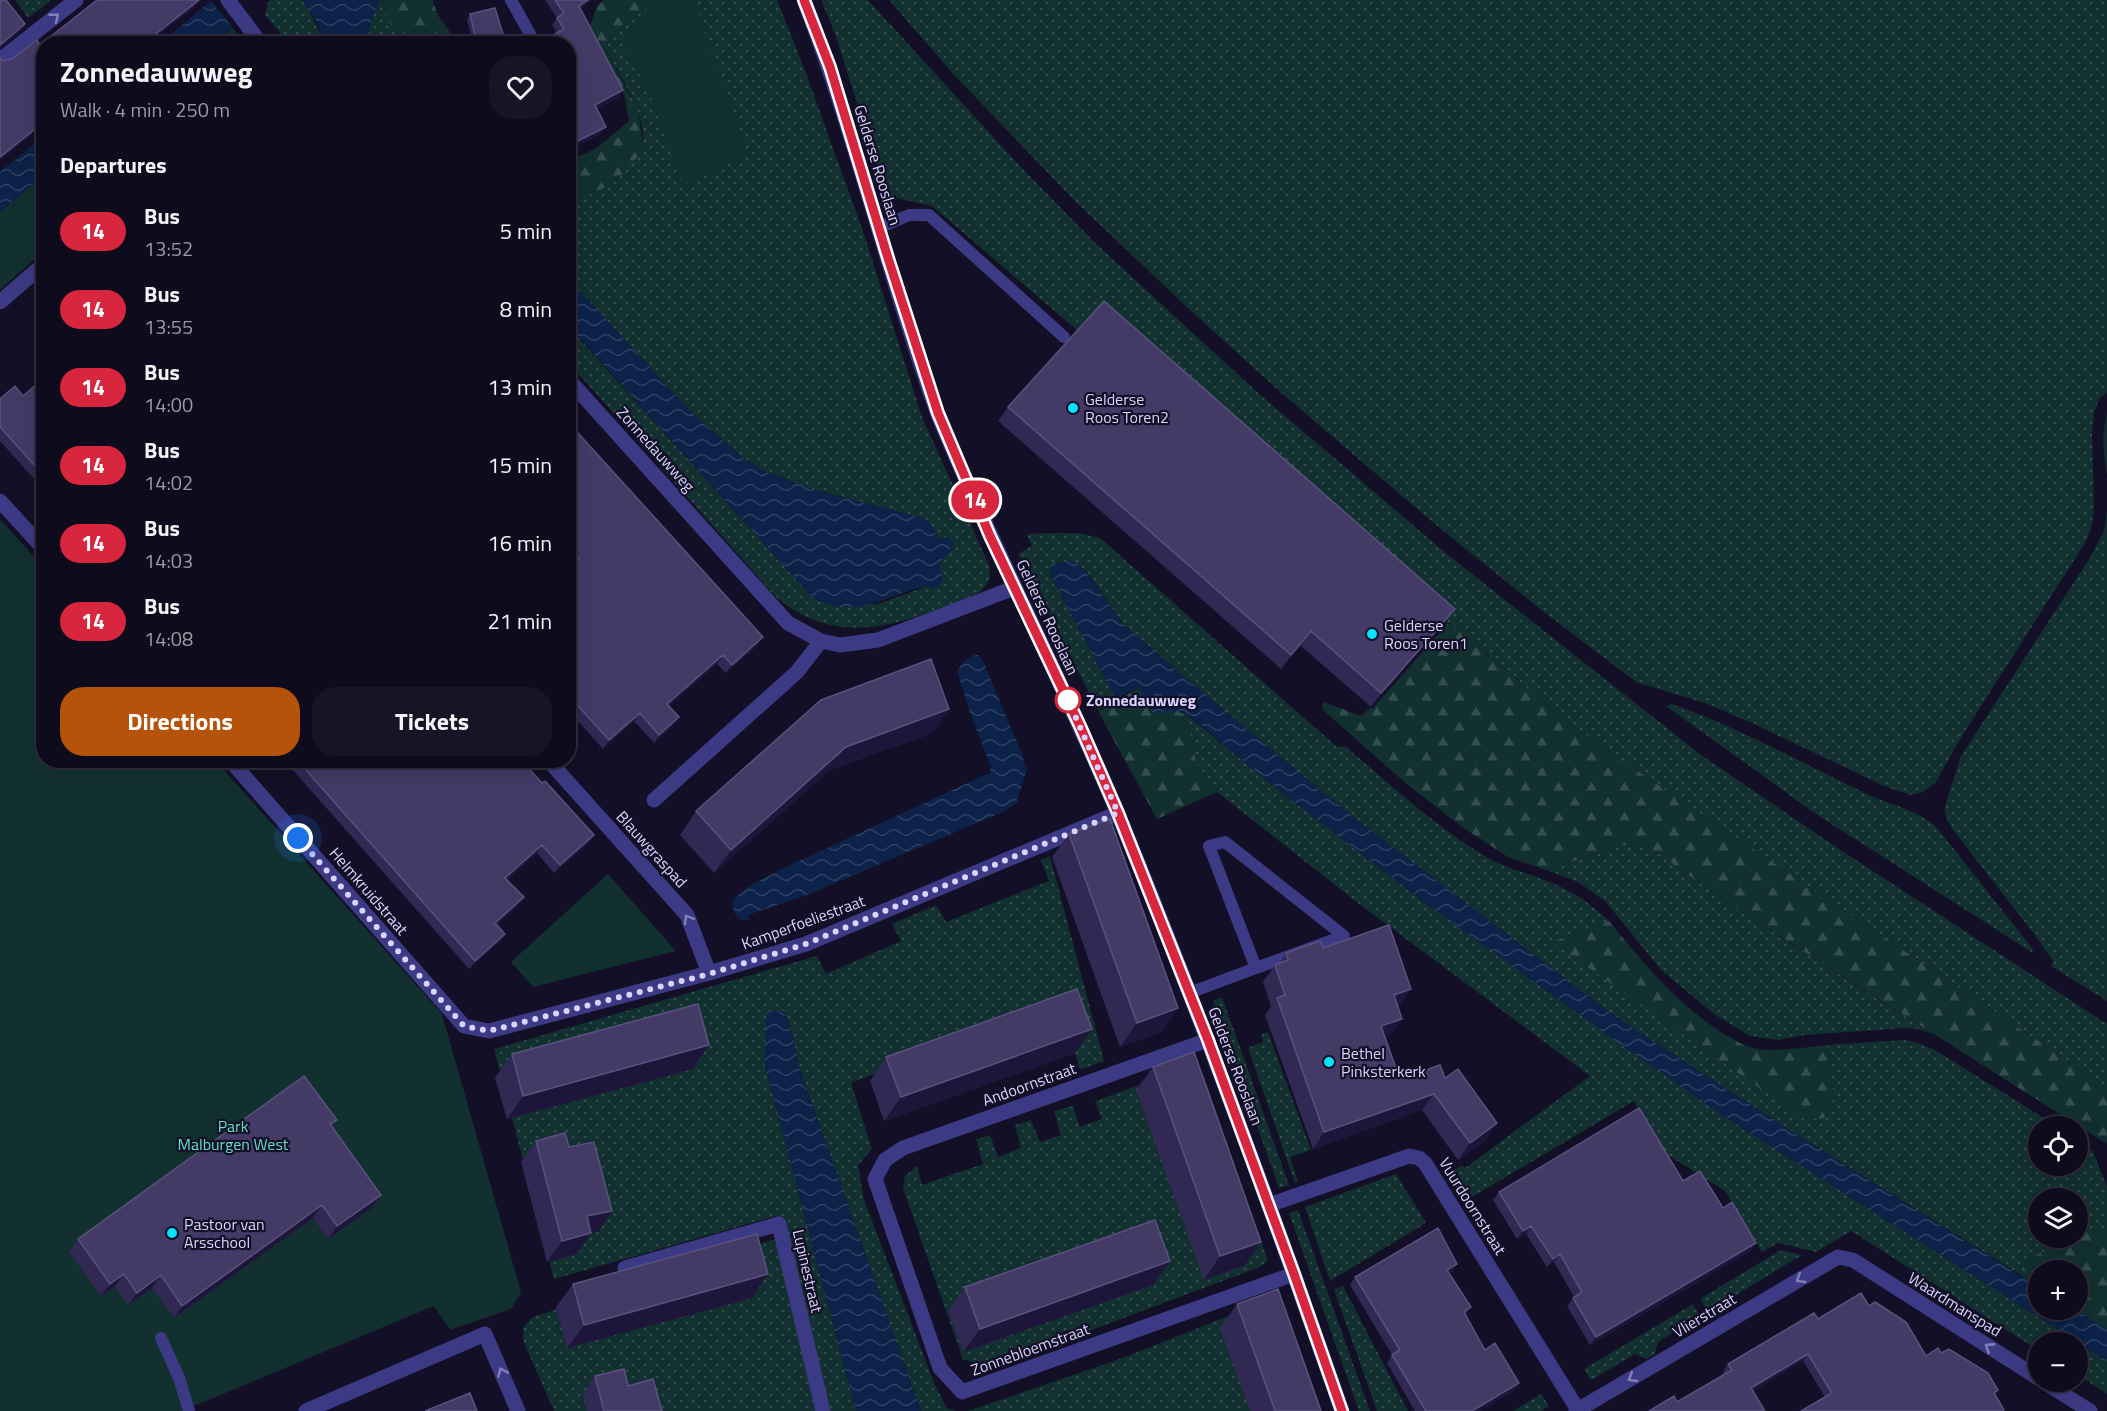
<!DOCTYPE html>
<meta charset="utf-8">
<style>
:root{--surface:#0e0b1c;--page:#171425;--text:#f1f3f6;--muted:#9b9ba3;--line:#2e2b3b;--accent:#b45309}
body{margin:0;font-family:"Titillium Web",sans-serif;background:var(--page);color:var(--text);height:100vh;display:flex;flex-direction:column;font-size:22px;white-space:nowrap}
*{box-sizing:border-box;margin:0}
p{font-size:20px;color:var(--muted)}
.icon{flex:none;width:33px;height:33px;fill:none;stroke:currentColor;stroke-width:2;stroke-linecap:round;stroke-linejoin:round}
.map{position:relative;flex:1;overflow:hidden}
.sheet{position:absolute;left:36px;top:36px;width:540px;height:732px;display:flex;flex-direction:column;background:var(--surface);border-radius:24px;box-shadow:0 6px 24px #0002,0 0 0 2px var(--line)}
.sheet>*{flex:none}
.badge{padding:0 12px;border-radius:20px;font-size:21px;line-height:39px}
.controls{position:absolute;left:2028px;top:1116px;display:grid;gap:12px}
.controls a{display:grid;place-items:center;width:60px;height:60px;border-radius:50%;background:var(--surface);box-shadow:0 6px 24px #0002,0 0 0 2px var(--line);font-size:30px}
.you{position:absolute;width:30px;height:30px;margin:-15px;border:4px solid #fff;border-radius:50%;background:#1a73e8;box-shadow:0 0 0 9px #1a73e833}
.map>.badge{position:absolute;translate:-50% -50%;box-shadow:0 0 0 3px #fff}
h2{padding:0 24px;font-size:22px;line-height:54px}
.round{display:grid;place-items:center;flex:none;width:63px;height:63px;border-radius:24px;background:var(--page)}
.overview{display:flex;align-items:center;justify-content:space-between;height:102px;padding:0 24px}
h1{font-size:28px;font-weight:700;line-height:45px}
.action{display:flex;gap:12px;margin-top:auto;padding:12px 24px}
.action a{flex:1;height:69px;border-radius:24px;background:var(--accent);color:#fff;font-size:24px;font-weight:700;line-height:69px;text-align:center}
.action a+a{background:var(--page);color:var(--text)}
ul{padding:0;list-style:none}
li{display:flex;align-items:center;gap:18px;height:78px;padding:0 24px}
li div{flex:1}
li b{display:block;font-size:22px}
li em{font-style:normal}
li .badge{min-width:66px;font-weight:700;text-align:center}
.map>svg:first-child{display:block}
.grass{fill:url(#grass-dots)}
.forest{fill:url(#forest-firs)}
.park{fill:#12302f}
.water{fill:url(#water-waves)}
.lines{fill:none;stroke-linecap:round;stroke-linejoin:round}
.service{stroke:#3d3a85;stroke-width:12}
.minor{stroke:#3d3a85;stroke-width:15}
.wall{fill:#312854}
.shaded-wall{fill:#1d163a}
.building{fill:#433a66;stroke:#5a527e;stroke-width:1.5}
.oneway{stroke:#837fbc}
.line-casing{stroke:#fff;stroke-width:14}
.line{stroke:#d7263d;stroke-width:9}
.walk{stroke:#d9d4ff;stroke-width:6;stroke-dasharray:0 10.8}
.poi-dot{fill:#00e5ff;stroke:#130f26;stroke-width:2}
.stop-dot{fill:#fff;stroke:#d7263d;stroke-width:3}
.labels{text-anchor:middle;stroke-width:4.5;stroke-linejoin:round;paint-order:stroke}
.street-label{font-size:16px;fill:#d9d4ff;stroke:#130f26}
.poi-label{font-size:16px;fill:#d9d4ff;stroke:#130f26;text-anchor:start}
.stop-label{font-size:16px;font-weight:bold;fill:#d9d4ff;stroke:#130f26;text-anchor:start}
.park-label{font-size:16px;fill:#5fe0c0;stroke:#130f26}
</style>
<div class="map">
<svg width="2107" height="1411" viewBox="0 0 2107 1411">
<defs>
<pattern id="grass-dots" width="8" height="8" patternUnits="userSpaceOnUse" patternTransform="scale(1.5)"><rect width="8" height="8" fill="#12302f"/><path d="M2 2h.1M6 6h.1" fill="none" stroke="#344d4e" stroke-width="1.8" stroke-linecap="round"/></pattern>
<pattern id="forest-firs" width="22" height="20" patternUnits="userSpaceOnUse" patternTransform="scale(1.5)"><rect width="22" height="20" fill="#12302f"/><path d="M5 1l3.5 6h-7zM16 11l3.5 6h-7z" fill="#344d4e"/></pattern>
<pattern id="water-waves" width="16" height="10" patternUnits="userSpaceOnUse" patternTransform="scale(1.5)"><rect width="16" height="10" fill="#0c2248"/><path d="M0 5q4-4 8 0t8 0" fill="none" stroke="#2f4163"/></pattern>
</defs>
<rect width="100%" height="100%" fill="#130f26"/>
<path class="grass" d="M15,0H52L28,18Z
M271,0H302L305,2L325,43H291L280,33L265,15L268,2Z
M380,0H382L390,24L406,43H370C365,29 375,13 380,0Z
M655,0H777L803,65L864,234L922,417L989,565L990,579C987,582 985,587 982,590C974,597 951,604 940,608C880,632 824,641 773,594L569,363L568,326L810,595L819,601L878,604L928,586L943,576L939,565L941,559L953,549L938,538L927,519L812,489L764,471L739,455L687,408L569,279V196H588L642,152C649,117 623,82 607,52C608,49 607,46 608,43C612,31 645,12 655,0Z
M821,0H868L1016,162L1094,242L1258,393L1447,554L1701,755L1842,851L2107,1024V1087L1674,796L1569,723L1449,622L1445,623L1078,331L932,206L887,196L834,31Z
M889,0H2107V392L2099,399L2094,413L2092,433L2094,510L2091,529L2085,543L1960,739L1936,782L1923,792L1911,795L1884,786L1754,724L1708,704L1636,682L1544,612L1436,525L1361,461L1277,389L1190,310L1076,202L955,76Z
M2107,414V476C2104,455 2101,435 2107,414Z
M2107,511V1001L2051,966L2053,961L2034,934L1953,830C1950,825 1946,818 1945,812C1944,805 1958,767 1961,756L2091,556L2104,531Z
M1053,533H1078L1100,538L1337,747H1346C1390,784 1438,829 1488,858C1511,871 1537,875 1561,887C1579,895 1594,907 1609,921L1553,942L1834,1097L1827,1045L1904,1040L1915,1042L1935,1050L2057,1126H2038V1166H2078V1139L2093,1152L2107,1187V1227L2078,1236V1198H2038V1238H2075L2029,1258L2019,1274L1788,1129L1619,1019L1580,990L1366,827L1297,771L1181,674L1123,624L1085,569L1050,574L1116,699L1098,710L1018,554L1032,546L1027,534Z
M1672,704C1740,728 1804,764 1869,795C1892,806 1920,810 1938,829L2032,948L2033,953L1816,814L1666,706Z
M1187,715L1281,792L1424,902L1719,1113L2107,1361V1394L2078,1375V1342H2038V1350L1851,1231L1816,1252L1778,1243L1762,1252L1725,1191L1665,1153L1634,1101L1467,1200L1449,1174L1462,1165L1465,1168L1590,1076L1354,900L1217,792L1196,763Z
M1625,845L1653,850L1737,909L1933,1034L1918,1029L1905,1028L1805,1035L1778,1040L1750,1036L1714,1014L1661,970L1606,902L1578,882L1546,870Z
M1050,856L1104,1061L1080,1070L1060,1003L851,1083L872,1149L858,1165L864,1200L935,1385L947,1408L957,1411H921L798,1064L793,1037L785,1012L764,1061L856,1411H827L776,1216L554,1279L494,1049L817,956L826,974L901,941L892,924L936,905L946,922L1049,881L1041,860Z
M1222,997L1289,1185L1279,1188L1213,1001Z
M1268,1032L1311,1150L1290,1157L1298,1182L1295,1183L1248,1048L1263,1042L1261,1035Z
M1189,1067L1203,1074L1268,1260L1260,1267L1003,1363L983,1366L963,1359L903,1188L905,1176L917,1166L922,1185L983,1164L976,1139L990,1135L998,1157L1021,1148L1015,1125L1031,1120L1040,1142L1061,1135L1054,1111L1073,1106L1080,1127L1102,1119L1095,1101Z
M1396,1174L1426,1223L1330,1281L1305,1207Z
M1298,1210L1370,1411H1359L1289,1213Z
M775,1239L781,1250L820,1411H554L524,1343L523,1328L533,1317Z
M1781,1250L1802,1255L1708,1312L1700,1299Z
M1342,1286H1343L1408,1411H1377L1334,1289Z
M1269,1300L1286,1310L1322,1411H968L1120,1359Z
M1693,1304L1700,1316L1658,1342L1655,1354L1646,1359L1635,1354L1591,1380L1584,1369Z
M1541,1394L1549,1406L1541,1411H1513Z"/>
<path class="forest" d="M382,0H432L439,17L458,43H406L390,24Z
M604,0H655C645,12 612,31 608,43C607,46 608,49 607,53L638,110L643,145L642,152L615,182L588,196H569L568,158C592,157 611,135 629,121L625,97L590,26L597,6Z
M1449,622L1569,723L1674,796L2107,1087V1144L1737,909L1653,850L1625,845L1546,870L1508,857L1465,829L1409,786L1323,710L1322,705L1324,702L1361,716L1370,708H1373Z
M1140,687L1153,713C1164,710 1176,708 1187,715L1196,763L1217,792L1157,819L1098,711Z
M1609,921C1643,963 1678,1005 1724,1034C1734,1039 1743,1046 1753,1048C1774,1053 1805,1047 1827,1045L1834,1097L1824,1118L1805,1120L1552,942Z
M2107,1227V1330L2075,1310H2078V1270H2038V1287L2019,1274L2029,1258L2082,1234Z"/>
<path class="park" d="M665,0H694L747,154L713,172L683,185L647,87L621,42L648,14Z
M233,28L244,43L213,44Z
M43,176V252L0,290V212Z
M0,519L43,567L44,760L216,761L442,1014L521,1292L511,1309L450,1330L434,1306L182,1411H0Z
M608,874L676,951L533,987L511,962Z"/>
<path class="water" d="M302,0H380C375,13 365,29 370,43H325L316,21Z
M211,1L233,28L213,43H160Z
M43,137V176L0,212V172Z
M569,279L687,408L739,455L764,471L812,489L927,519L938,538L946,537L954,542C952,552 943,556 939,565C944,577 945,586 931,590L928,586C885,594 853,624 810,595L569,326Z
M1071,560L1084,569L1123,624L1181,674L1297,771L1366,827L1580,990L1619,1019L1788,1129L2038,1287V1310H2075L2107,1330V1361L1719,1113L1624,1047L1424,902L1281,792L1192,718C1179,710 1168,709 1153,714L1139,687L1116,699L1050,574L1052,564Z
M974,655H978L984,663L1022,754L1027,770L1016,803L1003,812L807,895L748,915L749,919L743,921C734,915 732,910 733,900L749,886L790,865L989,773L991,767L970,713L957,671L965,660Z
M767,1011H784L793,1037L798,1064L921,1411H856L764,1061Z"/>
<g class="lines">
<path class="service" d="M511,0L535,43
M879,228L909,215H929L1064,337
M1189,993L1256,968L1209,846L1225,842L1344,936L1256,968
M161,1338L179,1378L189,1411"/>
<path class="minor" d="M228,0L261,44
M804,0C856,135 888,276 937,412C948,440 961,468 973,495C1020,602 1073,706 1118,814C1199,1010 1272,1210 1342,1411
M0,60L76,0
M0,302L44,264
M568,379L788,623L821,641
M0,501L44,549
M230,760L464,1026L489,1031L709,973L806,944L1118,813
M548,760L687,915L709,973
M654,800L797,672L821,641L840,645L878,640L1014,588
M1208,1040L903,1148L885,1160L875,1179L940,1368L962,1392L1294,1274
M1269,1205L1409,1156L1419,1158L1425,1163L1578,1410
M625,1268L779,1224L823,1411
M2044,1382L2090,1411
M306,1411L485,1334L518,1411
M1576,1411L1838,1257L1853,1260L2038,1378"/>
</g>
<path class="wall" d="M545,0H592L580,9L618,98L597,108L606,127L601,134L568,150V44L543,43L557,33L552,25L557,18Z
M470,14L506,44H473L467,19Z
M44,378V490L0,441V399L23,396Z
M1008,407L1445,623L1371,707L1301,646L1281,669L998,421Z
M568,422L757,646L726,673L717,664L669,706L673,726L654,743L634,721L603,749L568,710V568L572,565L568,561Z
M933,733L830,770L714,873L680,835L696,811Z
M284,760H521L588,844L554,873L537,853L507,880L518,906L497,924L505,934L499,942L469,969Z
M1069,834L1178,1008L1162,1032L1120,1047L1052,857Z
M1323,948L1399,1006H1398L1390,1035L1385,1037L1397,1071L1401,1079L1445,1078L1486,1140L1458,1160L1422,1110L1313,1149L1265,1015L1271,1006L1263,982L1275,965L1279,964L1286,953Z
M1075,1053L884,1121L870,1081L886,1057Z
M512,1054L693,1069L507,1119L495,1078Z
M1153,1067L1261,1242L1245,1265L1204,1280L1136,1090Z
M337,1120L332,1127L372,1208L328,1239L313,1218L174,1318L152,1288L128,1305L115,1286L101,1296L69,1252L78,1239Z
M536,1141L569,1147L612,1211L598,1232L591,1233L577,1254L547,1262L521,1162Z
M1683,1181L1751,1251L1590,1345L1567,1306L1574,1297L1554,1262L1547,1267L1526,1234L1517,1239L1493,1200L1499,1192Z
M1170,1261L1153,1285L963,1352L948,1311L965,1287Z
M1457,1264L1452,1272L1449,1273L1471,1307L1465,1315L1485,1350L1519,1383L1513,1391L1480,1411H1415L1387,1363L1392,1355L1350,1285L1355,1277Z
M768,1274L752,1298L567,1348L556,1307L573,1284Z
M1237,1304L1321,1411H1250L1220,1328Z
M1869,1306L1926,1356L1941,1353L1998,1390L1995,1395L2004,1410V1411H1801L1825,1397L1803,1361L1753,1391L1677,1402L1724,1374L1723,1372L1728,1364L1818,1319Z
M595,1376L628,1386L662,1411H587L583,1394Z"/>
<path class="shaded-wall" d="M199,0L194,8L148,44H143Z
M588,0H592L574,13L579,6Z
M25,24L19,33L0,49V45Z
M623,90L618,98L590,112L595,105Z
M44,122V126L0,160V157Z
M606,127L601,134L568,150V146Z
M1455,609L1445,623L1371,707L1381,693Z
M1311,631L1301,646L1281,669L1291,655Z
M763,637L757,646L726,673L732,665Z
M723,655L717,664L662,712L667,704Z
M949,709L933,733L830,770L714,873L731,850L846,747Z
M640,713L634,721L603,749L609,740Z
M679,717L673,726L654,743L659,735Z
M594,835L588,844L554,873L560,865Z
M542,845L537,853L500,886L505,878Z
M524,897L518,906L490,931L495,923Z
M505,934L499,942L469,969L475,961Z
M1411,989L1399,1006L1382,1012L1394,995Z
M1178,1008L1162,1032L1120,1047L1137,1023Z
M1402,1019L1390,1035L1369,1042L1381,1026Z
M1092,1029L1075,1053L884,1121L901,1097Z
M709,1045L693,1069L507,1119L523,1096Z
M1434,1094L1422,1110L1313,1149L1324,1132Z
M1497,1123L1486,1140L1458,1160L1470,1143Z
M381,1195L372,1208L328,1239L337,1226Z
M322,1205L313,1218L174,1318L182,1306Z
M612,1211L598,1232L572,1237L587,1216Z
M1531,1226L1526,1234L1517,1239L1523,1231Z
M591,1233L577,1254L547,1262L562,1241Z
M1261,1242L1245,1265L1204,1280L1220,1256Z
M1756,1243L1751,1251L1590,1345L1596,1337Z
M1560,1254L1554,1262L1547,1267L1553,1259Z
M1170,1261L1153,1285L963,1352L980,1329Z
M1457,1264L1452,1272L1441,1278L1447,1270Z
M124,1274L115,1286L101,1296L110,1284Z
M768,1274L752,1298L567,1348L584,1325Z
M161,1275L152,1288L128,1305L137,1293Z
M1808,1354L1803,1361L1746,1396L1751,1388Z
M1519,1383L1513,1391L1480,1411H1472Z"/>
<path class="building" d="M0,0H6L25,24L0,45Z
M97,0H199L143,44H44V122L0,157V57L3,61L12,59L37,40L40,45Z
M555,0H588L579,6L623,90L595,105L606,127L568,146V44H536L543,43L548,38L564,29L557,18L564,13Z
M495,8L506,44H477L470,14Z
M1104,301L1455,609L1381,693L1311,631L1291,655L1008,407Z
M44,378V476L0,427V399L15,386L23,396Z
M568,422L763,637L732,665L723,655L667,704L679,717L659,735L640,713L609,740L568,695V568L579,559L568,547Z
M931,659L949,709L846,747L731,850L696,811L821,700Z
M297,760H521L542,783L545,781L594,835L560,865L542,845L505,878L524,897L495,923L505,934L475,961Z
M1110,819L1178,1008L1137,1023L1069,834Z
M1389,925L1411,989L1394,995L1402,1019L1381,1026L1397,1071L1398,1070L1401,1079L1440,1065L1445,1078L1458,1069L1497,1123L1470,1143L1434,1094L1324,1132L1277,998L1285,995L1275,965L1288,960L1286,953L1320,941L1323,948Z
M1077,989L1092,1029L901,1097L886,1057Z
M698,1004L709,1045L523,1096L512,1054Z
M1194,1052L1261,1242L1220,1256L1153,1067Z
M304,1076L337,1120L330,1124L381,1195L337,1226L322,1205L182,1306L161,1275L137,1293L124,1274L110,1284L78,1239Z
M1639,1108L1683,1181L1700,1171L1723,1208L1732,1202L1756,1243L1596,1337L1573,1298L1582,1292L1560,1254L1553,1259L1531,1226L1523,1231L1499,1192Z
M565,1133L569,1147L594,1142L612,1211L587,1216L591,1233L562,1241L536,1141Z
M1155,1220L1170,1261L980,1329L965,1287Z
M1438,1228L1457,1264L1447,1270L1471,1307L1464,1312L1485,1350L1495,1343L1519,1383L1472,1411H1426L1392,1355L1400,1350L1355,1277Z
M757,1234L768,1274L584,1325L573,1284Z
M1278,1289L1321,1411H1275L1237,1304Z
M1861,1293L1869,1306L1875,1302L1906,1322L1926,1356L1938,1348L1941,1353L1949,1349L1988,1373L1998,1390L1994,1393L2004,1410L2003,1411H1801L1832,1393L1808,1354L1751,1388L1765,1411H1649L1674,1396L1677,1402L1732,1370L1728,1364L1814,1313L1818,1319Z
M624,1369L628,1386L653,1379L662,1411H604L595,1376Z
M470,1393L477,1411H425Z"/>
<defs><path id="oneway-chevron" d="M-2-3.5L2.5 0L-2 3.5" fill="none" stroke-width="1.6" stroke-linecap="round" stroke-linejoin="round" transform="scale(1.5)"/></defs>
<g class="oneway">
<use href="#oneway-chevron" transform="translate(55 17) rotate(-39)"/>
<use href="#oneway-chevron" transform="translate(688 919) rotate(-120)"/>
<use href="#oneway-chevron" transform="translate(1800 1279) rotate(149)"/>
<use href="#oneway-chevron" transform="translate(1989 1347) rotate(-147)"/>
<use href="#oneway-chevron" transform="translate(502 1372) rotate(-113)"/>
<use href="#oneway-chevron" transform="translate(1632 1378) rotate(149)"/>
</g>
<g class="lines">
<g class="line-casing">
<path id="line" d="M804,0L830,67L888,258L938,413L990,536L1080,726L1118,813L1208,1040L1294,1274L1342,1411"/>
</g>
<use href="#line" class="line"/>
<path class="walk" d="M298,838L464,1026L489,1031L709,974L806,944L1118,813L1068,700"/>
</g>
<g class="poi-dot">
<circle cx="1073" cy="408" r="6"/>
<circle cx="1372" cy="634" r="6"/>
<circle cx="1329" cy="1062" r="6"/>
<circle cx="172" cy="1233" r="6"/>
</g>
<circle class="stop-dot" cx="1068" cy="700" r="12"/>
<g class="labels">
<g class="street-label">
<text transform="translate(878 165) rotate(73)" y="6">Gelderse Rooslaan</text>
<text transform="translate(656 449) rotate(48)" y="6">Zonnedauwweg</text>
<text transform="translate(1048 617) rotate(65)" y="6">Gelderse Rooslaan</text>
<text transform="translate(652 849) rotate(48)" y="6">Blauwgraspad</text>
<text transform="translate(369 891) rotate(49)" y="6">Helmkruidstraat</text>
<text transform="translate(803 922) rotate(-20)" y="6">Kamperfoeliestraat</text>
<text transform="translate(1236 1066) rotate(69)" y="6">Gelderse Rooslaan</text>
<text transform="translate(1029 1084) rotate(-20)" y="6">Andoornstraat</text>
<text transform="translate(1473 1206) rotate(58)" y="6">Vuurdoornstraat</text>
<text transform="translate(808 1271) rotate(77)" y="6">Lupinestraat</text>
<text transform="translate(1955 1304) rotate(32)" y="6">Waardmanspad</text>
<text transform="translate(1704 1315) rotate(-31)" y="6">Vlierstraat</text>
<text transform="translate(1030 1349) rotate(-20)" y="6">Zonnebloemstraat</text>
</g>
<g class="poi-label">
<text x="1085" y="405">Gelderse<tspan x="1085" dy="18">Roos Toren2</tspan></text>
<text x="1384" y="631">Gelderse<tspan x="1384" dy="18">Roos Toren1</tspan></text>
<text x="1341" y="1059">Bethel<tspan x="1341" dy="18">Pinksterkerk</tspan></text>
<text x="184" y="1230">Pastoor van<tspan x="184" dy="18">Arsschool</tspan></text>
</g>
<g class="stop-label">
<text x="1086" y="706">Zonnedauwweg</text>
</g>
<g class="park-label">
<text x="233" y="1132">Park<tspan x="233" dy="18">Malburgen West</tspan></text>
</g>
</g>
</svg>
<div class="controls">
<a><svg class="icon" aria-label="locate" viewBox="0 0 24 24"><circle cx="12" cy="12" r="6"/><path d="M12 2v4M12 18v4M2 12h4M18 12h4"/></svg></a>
<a><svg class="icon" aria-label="layers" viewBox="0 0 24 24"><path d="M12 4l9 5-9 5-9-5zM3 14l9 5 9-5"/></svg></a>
<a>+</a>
<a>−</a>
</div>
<div class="you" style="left:298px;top:838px"></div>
<b class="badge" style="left:975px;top:500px;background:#d7263d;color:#fff">14</b>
<section class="sheet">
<div class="overview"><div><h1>Zonnedauwweg</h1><p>Walk · 4 min · 250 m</p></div><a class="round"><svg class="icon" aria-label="heart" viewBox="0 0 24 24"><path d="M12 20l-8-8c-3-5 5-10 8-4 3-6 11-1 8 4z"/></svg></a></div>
<h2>Departures</h2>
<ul>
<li><span class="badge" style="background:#d7263d;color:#fff">14</span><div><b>Bus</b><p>13:52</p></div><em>5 min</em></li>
<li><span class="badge" style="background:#d7263d;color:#fff">14</span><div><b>Bus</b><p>13:55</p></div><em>8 min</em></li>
<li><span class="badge" style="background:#d7263d;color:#fff">14</span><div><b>Bus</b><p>14:00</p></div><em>13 min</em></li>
<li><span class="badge" style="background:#d7263d;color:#fff">14</span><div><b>Bus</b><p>14:02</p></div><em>15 min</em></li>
<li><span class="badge" style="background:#d7263d;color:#fff">14</span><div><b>Bus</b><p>14:03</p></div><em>16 min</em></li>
<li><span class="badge" style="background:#d7263d;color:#fff">14</span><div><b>Bus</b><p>14:08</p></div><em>21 min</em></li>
</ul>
<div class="action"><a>Directions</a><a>Tickets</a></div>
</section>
</div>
